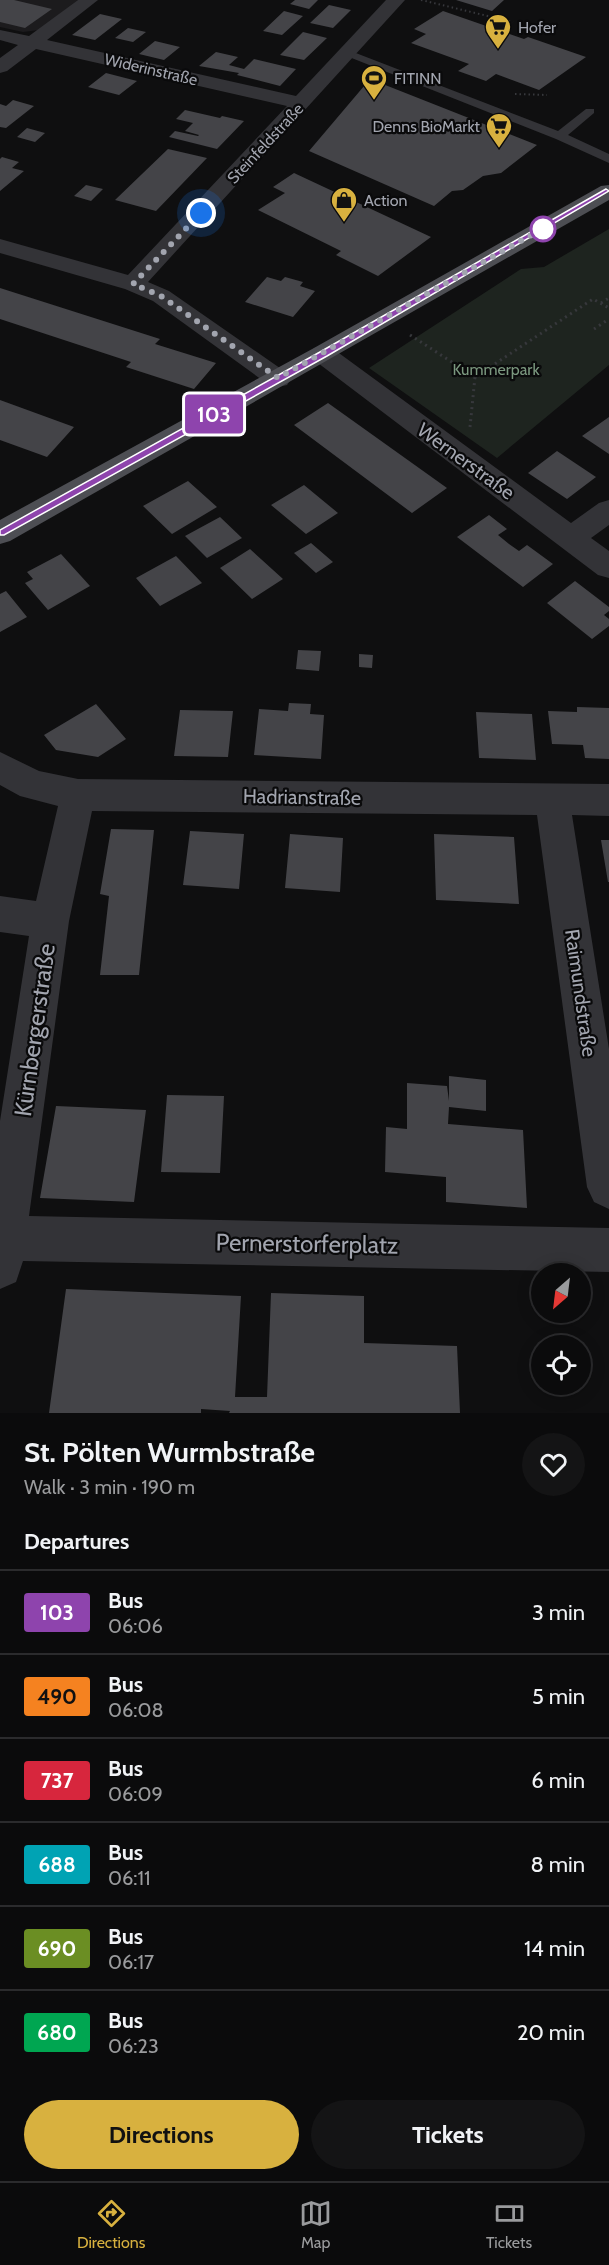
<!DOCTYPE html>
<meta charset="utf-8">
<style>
:root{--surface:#0b0b0c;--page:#141415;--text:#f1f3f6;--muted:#9a9b9d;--line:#2b2b2d;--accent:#d8b13f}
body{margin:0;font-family:Cabin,sans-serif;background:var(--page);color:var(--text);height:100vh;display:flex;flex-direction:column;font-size:22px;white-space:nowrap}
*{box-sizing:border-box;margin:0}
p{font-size:20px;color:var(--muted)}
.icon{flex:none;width:33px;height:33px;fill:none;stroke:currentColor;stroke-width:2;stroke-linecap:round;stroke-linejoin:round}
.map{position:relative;height:1413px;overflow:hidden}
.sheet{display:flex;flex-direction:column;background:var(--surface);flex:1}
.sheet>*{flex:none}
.badge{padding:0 12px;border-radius:4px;font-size:21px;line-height:39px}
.needle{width:39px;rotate:208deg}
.controls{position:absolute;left:531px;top:1263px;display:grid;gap:12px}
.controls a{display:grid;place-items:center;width:60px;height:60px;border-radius:50%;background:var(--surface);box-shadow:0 3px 15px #0003,0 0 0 2px var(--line);font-size:30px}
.you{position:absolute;width:30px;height:30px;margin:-15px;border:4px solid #fff;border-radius:50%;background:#1a73e8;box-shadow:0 0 0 9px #1a73e833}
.map>.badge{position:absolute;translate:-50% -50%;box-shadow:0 0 0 3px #fff}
h2{padding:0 24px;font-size:22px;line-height:54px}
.round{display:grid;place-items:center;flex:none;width:63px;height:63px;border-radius:32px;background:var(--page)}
.summary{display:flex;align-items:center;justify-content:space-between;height:102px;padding:0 24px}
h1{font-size:28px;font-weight:800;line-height:45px}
.primary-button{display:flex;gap:12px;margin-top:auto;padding:12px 24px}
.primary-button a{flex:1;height:69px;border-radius:36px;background:var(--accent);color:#111;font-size:24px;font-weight:800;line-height:69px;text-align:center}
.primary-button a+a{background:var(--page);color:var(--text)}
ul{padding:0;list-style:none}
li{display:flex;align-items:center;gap:18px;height:84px;padding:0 24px;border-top:2px solid var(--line)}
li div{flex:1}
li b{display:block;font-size:22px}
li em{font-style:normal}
li .badge{min-width:66px;font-weight:700;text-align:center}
.dock{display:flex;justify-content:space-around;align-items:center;height:84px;border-top:2px solid var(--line);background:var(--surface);font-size:16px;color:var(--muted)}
.dock a{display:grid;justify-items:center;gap:3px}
.dock .current{color:var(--accent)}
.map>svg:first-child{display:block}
.built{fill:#1c1b1d}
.green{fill:#1e241f}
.building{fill:#444448}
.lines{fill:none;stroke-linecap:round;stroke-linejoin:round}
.path-far1{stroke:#37383c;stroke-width:2;stroke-dasharray:1.5 3;stroke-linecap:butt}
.path{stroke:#37383c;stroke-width:3;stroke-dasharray:2 4;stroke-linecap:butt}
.service{fill:#333337;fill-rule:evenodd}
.minor{fill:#333337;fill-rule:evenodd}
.primary{fill:#4d4e53;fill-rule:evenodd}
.line{fill:#8e44ad;stroke:#fff;stroke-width:1.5}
.walk{stroke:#a2a5af;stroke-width:6;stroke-dasharray:0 10.8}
.stop-dot{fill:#fff;stroke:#8e44ad;stroke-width:3}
.labels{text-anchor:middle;stroke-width:4.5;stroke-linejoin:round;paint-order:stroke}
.far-poi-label{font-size:16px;fill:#a2a5af;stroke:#0a0a0b;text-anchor:start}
.far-street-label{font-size:16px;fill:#a2a5af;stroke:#0a0a0b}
.far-park-label{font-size:16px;fill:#7b987f;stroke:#0a0a0b}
.street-label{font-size:20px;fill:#a2a5af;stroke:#0a0a0b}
.near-street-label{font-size:24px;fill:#a2a5af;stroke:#0a0a0b}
</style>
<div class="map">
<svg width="609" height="1413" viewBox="0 0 609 1413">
<rect width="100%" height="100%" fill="#0f0f10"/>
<path class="built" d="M0,0H78L39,30L23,32L0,27Z"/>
<path class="green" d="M609,229V365L497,458L369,368L521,269L544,267Z"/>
<path class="building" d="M0,0H14L52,9L25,28L0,22Z
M295,0H318L309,9L290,4Z
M456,0H504L492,11Z
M329,5L351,10L333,28L310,23Z
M284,11L303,16L282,35L263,31Z
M443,11L524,39L528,37L586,57L539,90L496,74L486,81L458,71L469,64L411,43L426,34L414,29Z
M100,14L122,19L95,40L72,35Z
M128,28L146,32L133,42L115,38Z
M303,32L327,38L304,60L280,55Z
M155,41L180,47L164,60L139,54Z
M216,52L238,57L229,65L244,69L254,59L296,69L280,86L237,75L239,73L199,66Z
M106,73L137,81L119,95L88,87Z
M370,79L537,145L501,173L483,176L463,190L452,191L434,206L309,151Z
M13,100L34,106L6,128L0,127V104L6,106Z
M185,110L220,118L222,116L244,121L217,149L169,137L175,131L198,136L199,135L185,131L193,123L176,119Z
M27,128L45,133L35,142L17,137Z
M168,149L207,158L156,211L115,200Z
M2,157L19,162L12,168L24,171L0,191V159Z
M294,173L431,237L378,276L336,255L341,251L258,210L285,193L273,187Z
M86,185L103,189L91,201L74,196Z
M267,277L281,281L285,277L303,282L300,286L315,291L293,317L245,302Z
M0,288L160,339L155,344L216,363L194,389L126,367L131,362L0,319Z
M0,400L74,427L47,457L0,440Z
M328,403L447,488L412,513L294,425Z
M609,417V454L582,436Z
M557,451L596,477L567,499L528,473Z
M188,481L217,507L172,534L143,506Z
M304,485L338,513L306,534L271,505Z
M489,515L507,529L498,535L509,544L519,551L527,545L553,564L523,587L457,537Z
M220,517L242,538L207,558L185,536Z
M311,543L333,562L316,573L294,553Z
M250,549L283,579L252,599L220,568Z
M61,554L90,586L48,610L25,583L33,579L27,572Z
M176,556L202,583L160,606L136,578Z
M575,581L609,607V611L604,615L609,619V626L592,639L547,603Z
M6,591L27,617L0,632V594Z
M298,650L321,651L319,671L296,669Z
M359,654L373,655L372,668L359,667Z
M289,703L311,704L310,714L324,715L321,759L254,755L259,709L288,711Z
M96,704L126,739L98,757L56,750L44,735Z
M577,707L609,708V759L585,758L583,745L552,744L548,711L577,712Z
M180,710L233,711L228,757L174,756Z
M476,712L532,714L536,760L479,758Z
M111,829L154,830L139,975H100L109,896L100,894Z
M190,831L244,834L239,889L183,885Z
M290,834L343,838L340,892L285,888Z
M434,834L514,837L519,904L436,900Z
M601,840H609V882H608Z
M449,1076L486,1080V1111L449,1107L448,1124L523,1130L527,1208L446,1202V1177L385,1172L386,1127L407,1129V1083L447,1086L449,1101Z
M167,1095L224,1096L220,1173L161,1172Z
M56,1106L146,1110L134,1202L40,1198Z
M66,1289L241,1296L235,1397H267L271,1293L364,1296V1343L457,1346L460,1413H229L230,1411L201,1409V1413H49Z"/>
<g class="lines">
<path class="path-far1" d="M421,0L513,22
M515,94L547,95"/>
<path class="path" d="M601,303L609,298
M594,329L609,319
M410,335L475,377
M475,377L593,299L609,308
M470,427L475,377"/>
<path class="service" d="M348,50L558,131L586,109H594V113L568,135L609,154V163L556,139L344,55V51Z"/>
<path class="minor" d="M78,0H98L47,40L296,96L386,0H405L148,282L169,291L287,373L291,379L287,385L278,387L269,385L153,301L125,289L0,253V239L128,275L287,106L36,49L7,71L0,73V58L18,45L0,40V30L29,36Z
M323,346L332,348L571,523L599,503L609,500V525L591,538L609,551V578L598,575L314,360L310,354L314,348Z
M0,752L39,771L78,779L609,784V816L572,815L609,1049V1209L594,1202L587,1187L537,815L92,811L69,921L29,1216L609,1228V1272L23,1261L16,1282L0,1289V1121L29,936L0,932V896L36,901L58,806L20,796L0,785Z"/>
<path class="primary" d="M609,185V200L10,541L0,544V520L314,348L601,186Z"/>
</g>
<path class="line" d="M606,189L609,191L327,356L4,535H0V530L320,352Z"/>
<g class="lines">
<path class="walk" d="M201,213L133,284L161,296L278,378L549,225L543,229"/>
</g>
<defs>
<g id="supermarket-pin" transform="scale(1.35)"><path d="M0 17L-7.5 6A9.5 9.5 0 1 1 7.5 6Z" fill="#d8b13f" stroke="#0a0a0b"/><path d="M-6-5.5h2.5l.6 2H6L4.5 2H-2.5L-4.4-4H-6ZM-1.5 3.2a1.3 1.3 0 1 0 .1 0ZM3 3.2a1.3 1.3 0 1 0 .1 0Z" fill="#111"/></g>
<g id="stadium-pin" transform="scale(1.35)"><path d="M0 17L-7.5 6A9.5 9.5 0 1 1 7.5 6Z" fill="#d8b13f" stroke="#0a0a0b"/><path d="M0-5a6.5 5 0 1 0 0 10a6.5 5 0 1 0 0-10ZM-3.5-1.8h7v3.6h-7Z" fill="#111"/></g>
<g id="shop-pin" transform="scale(1.35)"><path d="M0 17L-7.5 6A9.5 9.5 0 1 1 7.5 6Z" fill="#d8b13f" stroke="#0a0a0b"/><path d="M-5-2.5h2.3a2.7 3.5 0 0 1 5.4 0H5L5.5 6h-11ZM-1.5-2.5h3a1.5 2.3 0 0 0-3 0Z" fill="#111"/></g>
</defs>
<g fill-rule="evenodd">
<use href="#supermarket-pin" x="498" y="27"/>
<use href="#stadium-pin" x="374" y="78"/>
<use href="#supermarket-pin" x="499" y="126"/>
<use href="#shop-pin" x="344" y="200"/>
</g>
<circle class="stop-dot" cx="543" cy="229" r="12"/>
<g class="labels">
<g class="far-poi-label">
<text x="518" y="33">Hofer</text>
<text x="394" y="84">FITINN</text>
<text x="480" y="132" text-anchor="end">Denns BioMarkt</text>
<text x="364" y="206">Action</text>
</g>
<g class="far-street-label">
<text transform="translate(151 69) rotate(13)" y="6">Widerinstraße</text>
<text transform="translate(265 143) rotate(-47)" y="6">Steinfeldstraße</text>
</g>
<g class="far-park-label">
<text x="496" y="375">Kummerpark</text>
</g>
<g class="street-label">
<text transform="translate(466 461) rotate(36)" y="7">Wernerstraße</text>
<text transform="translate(302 797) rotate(1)" y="7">Hadrianstraße</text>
<text transform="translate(581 993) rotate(82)" y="7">Raimundstraße</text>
</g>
<g class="near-street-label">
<text transform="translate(35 1030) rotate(-82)" y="8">Kürnbergerstraße</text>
<text transform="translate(307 1244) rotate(1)" y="8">Pernerstorferplatz</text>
</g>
</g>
</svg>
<div class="controls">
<a><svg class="needle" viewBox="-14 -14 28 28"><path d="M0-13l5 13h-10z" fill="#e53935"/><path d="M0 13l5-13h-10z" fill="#9a9b9d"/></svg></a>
<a><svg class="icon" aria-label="locate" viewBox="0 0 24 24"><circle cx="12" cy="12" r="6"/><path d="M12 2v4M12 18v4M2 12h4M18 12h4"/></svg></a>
</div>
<div class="you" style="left:201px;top:213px"></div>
<b class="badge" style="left:214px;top:414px;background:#8e44ad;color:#fff">103</b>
</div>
<section class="sheet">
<div class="summary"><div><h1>St. Pölten Wurmbstraße</h1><p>Walk · 3 min · 190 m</p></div><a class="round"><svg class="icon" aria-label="heart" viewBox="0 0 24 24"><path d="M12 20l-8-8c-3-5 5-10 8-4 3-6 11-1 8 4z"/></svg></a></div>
<h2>Departures</h2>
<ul>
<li><span class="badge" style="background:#8e44ad;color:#fff">103</span><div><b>Bus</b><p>06:06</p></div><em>3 min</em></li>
<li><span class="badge" style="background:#f58220;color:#111">490</span><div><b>Bus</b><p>06:08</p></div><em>5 min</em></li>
<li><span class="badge" style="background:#d7263d;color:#fff">737</span><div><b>Bus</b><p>06:09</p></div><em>6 min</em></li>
<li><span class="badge" style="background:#00a3b4;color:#fff">688</span><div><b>Bus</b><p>06:11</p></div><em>8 min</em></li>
<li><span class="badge" style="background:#6b8e23;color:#fff">690</span><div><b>Bus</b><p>06:17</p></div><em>14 min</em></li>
<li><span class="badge" style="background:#00a651;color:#fff">680</span><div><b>Bus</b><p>06:23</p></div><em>20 min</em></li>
</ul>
<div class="primary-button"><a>Directions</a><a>Tickets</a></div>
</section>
<nav class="dock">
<a class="current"><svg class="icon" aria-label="directions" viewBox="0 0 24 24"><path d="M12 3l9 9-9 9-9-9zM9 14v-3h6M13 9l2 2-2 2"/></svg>Directions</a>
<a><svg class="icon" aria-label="map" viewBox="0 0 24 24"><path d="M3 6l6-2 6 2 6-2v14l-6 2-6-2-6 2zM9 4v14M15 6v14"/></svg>Map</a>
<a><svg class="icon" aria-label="tickets" viewBox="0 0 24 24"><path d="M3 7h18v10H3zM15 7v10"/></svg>Tickets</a>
</nav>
